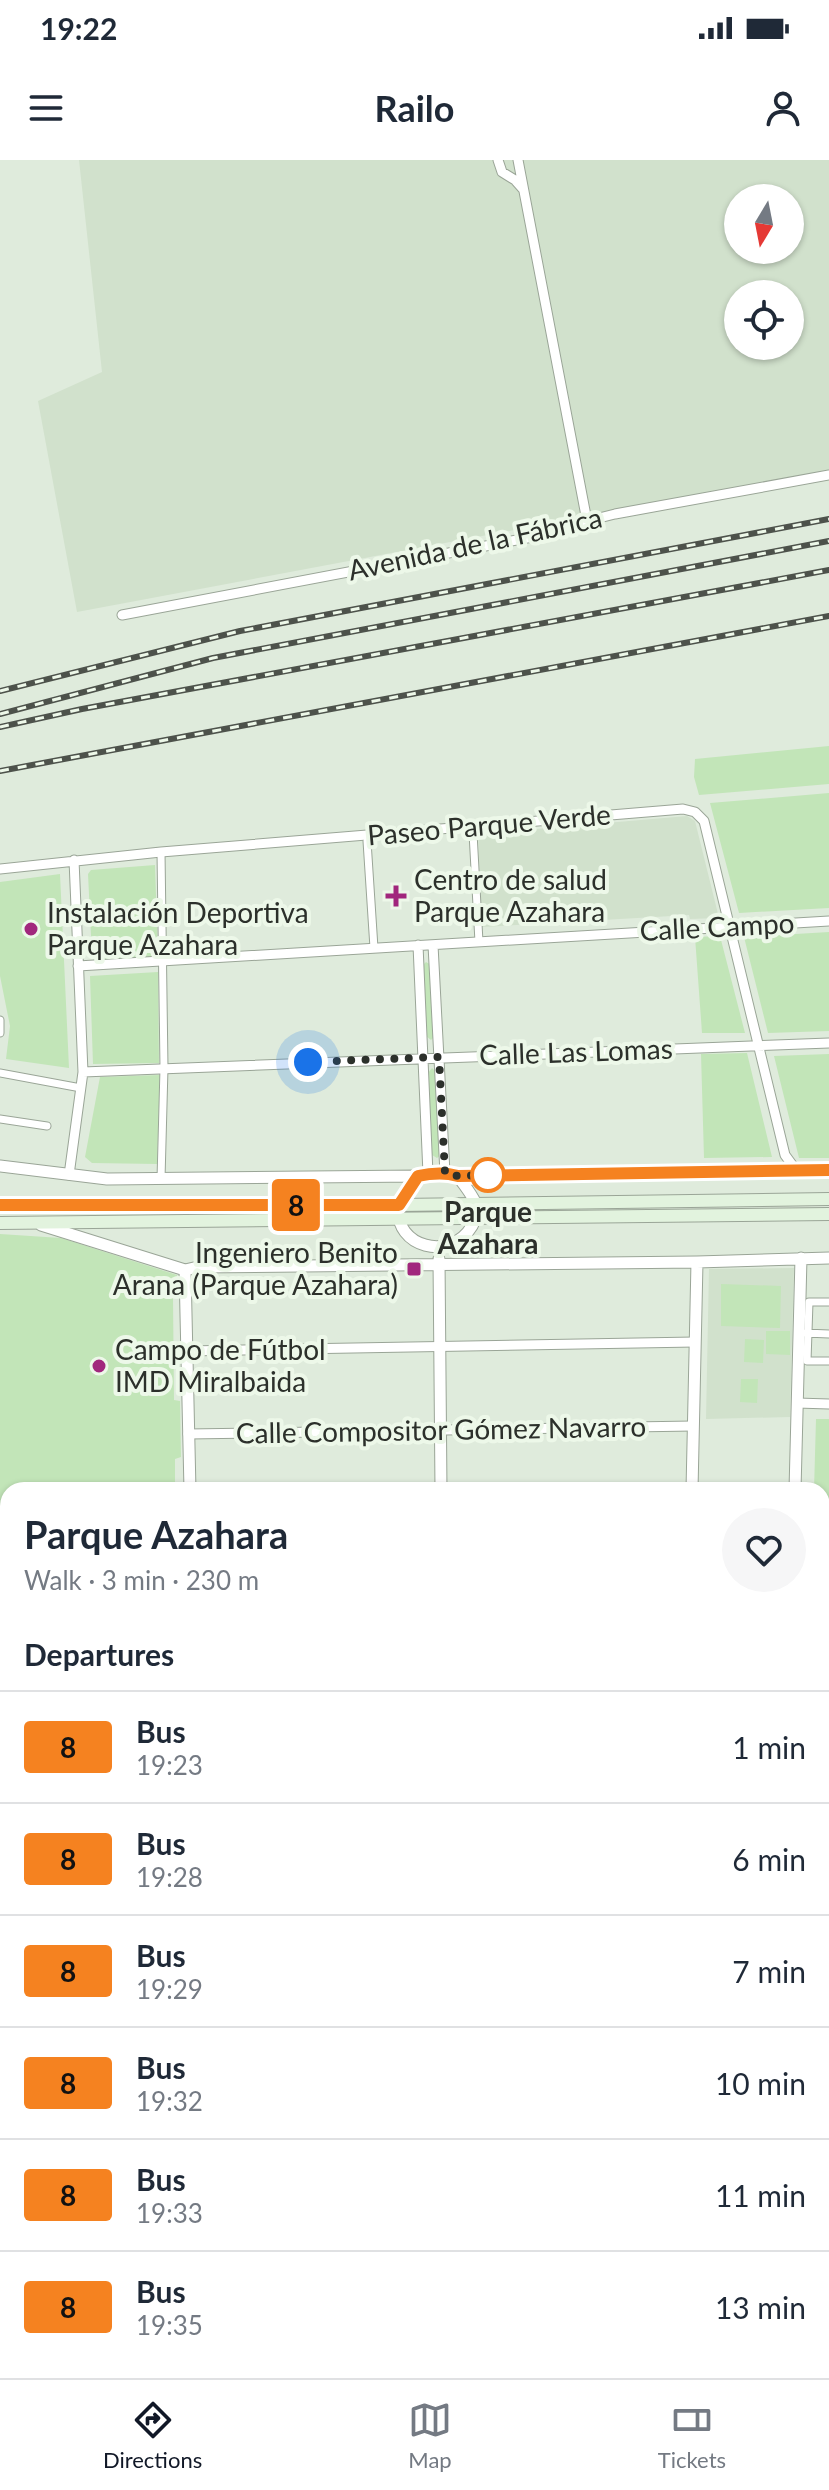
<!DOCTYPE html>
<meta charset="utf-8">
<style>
:root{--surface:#fff;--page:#f6f6f7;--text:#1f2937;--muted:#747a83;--line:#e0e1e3;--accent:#111827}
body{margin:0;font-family:Lato,sans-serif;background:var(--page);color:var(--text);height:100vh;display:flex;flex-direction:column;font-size:30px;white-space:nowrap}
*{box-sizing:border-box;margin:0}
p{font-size:26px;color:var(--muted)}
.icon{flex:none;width:44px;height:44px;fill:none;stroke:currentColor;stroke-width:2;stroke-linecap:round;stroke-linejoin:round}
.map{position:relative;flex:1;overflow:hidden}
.sheet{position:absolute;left:0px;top:1322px;width:830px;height:896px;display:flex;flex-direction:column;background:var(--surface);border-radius:24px 24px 0 0;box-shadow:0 2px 6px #0004}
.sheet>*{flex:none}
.badge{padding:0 16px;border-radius:6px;font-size:28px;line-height:52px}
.needle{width:52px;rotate:190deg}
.fabs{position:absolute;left:724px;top:24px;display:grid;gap:16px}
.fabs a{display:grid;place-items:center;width:80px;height:80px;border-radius:50%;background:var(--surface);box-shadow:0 2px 6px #0004;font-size:40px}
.you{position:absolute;width:40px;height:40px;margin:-20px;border:6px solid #fff;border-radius:50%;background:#1a73e8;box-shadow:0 0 0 12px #1a73e833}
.map>.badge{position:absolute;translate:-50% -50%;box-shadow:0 0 0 4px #fff}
h2{padding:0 24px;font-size:30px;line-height:72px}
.round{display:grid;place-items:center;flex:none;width:84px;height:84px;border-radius:42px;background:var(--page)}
.overview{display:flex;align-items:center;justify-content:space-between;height:136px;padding:0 24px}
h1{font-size:38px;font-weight:700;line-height:60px}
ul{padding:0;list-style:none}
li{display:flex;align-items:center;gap:24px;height:112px;padding:0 24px;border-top:2px solid var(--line)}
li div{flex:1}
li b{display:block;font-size:30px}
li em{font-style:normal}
li .badge{min-width:88px;font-weight:700;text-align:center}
.status{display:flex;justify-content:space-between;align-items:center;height:56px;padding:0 40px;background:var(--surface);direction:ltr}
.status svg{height:22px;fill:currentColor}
header{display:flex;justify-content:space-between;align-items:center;height:104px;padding:0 24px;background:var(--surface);font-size:36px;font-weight:700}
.tab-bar{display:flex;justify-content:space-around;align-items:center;height:112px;border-top:2px solid var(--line);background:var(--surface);font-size:22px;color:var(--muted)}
.tab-bar a{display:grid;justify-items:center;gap:4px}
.tab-bar .on{color:var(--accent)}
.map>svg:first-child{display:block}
.built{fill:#d1e1cc;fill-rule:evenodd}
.green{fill:#c2e5b8}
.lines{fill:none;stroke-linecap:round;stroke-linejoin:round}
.pedestrian-casing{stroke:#9aa597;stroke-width:9}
.minor-casing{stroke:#9aa597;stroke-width:11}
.tertiary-casing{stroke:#9aa597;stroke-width:13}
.secondary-casing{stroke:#9aa597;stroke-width:14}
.pedestrian{stroke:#fff;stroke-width:7}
.minor{stroke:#fff;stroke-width:9}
.tertiary{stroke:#fff;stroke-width:11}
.secondary{stroke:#e2f3de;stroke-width:12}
.rail-casing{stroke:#4d524b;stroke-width:6}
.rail{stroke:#edf8e9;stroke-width:3;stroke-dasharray:9;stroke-linecap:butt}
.line-casing{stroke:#fff;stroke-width:18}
.line{stroke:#f58220;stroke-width:12}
.walk{stroke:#2c302b;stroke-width:8;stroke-dasharray:0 14.4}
.poi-dot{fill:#a1277d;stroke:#edf8e9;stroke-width:3}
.stop-dot{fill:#fff;stroke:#f58220;stroke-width:4}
.labels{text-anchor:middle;stroke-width:8;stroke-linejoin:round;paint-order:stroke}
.street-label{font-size:28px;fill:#2c302b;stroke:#edf8e9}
.poi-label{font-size:28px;fill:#2c302b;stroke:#edf8e9;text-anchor:start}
.stop-label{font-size:28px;font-weight:bold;fill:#2c302b;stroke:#edf8e9}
</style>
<div class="status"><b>19:22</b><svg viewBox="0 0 49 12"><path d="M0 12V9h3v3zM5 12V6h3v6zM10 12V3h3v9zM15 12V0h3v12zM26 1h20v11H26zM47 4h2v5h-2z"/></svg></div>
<header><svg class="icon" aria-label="menu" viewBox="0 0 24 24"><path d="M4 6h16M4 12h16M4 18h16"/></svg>Railo<svg class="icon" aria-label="person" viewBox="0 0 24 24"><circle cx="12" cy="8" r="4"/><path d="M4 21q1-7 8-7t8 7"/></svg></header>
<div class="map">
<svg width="829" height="2218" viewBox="0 0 829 2218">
<rect width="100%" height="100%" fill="#dfebdc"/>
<path class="built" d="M79,0H829V311L77,452L38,241L102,212ZM738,38H790V90H738ZM738,134H790V186H738Z
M687,656L695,661L719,758L690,759L689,755L482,767L478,674Z
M794,1108L790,1257L706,1259L709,1109Z
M822,1561H829V1637H822Z"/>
<path class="green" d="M829,586V624L699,635L694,617L695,599Z
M829,633V748L739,753L710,643Z
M155,705L158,795L154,797L94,800L92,796L88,714L91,710Z
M60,714L69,908L6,899L10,866L0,816V722Z
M829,772V871L768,873L744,777Z
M720,776L745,873H702L695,777Z
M426,802L431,805L435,876L431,880L426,876L423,805Z
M158,812L159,903L93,904L90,816Z
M747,893L772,997L704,998L701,894Z
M829,894V998H799L774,896Z
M432,908L437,913L441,995L437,998L432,995L428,913Z
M160,915L157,1004L92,1003L85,997L100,917Z
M0,1074L61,1078L177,1115V1135L173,1137L174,1240L180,1241L181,1297L175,1299V1327L181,1328V1330H8V1347H0Z
M721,1124L781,1126L780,1168L721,1166Z
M766,1171H790V1195L766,1194Z
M745,1179L764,1180L763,1203L744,1202Z
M741,1219H758L757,1243L740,1242Z
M816,1259H829V1380H822V1330H814Z
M0,1819L8,1820V1958L0,2012Z
M0,2087L8,2089V2207L0,2205Z
M32,2210H205L203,2218H87Z"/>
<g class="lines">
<g class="pedestrian-casing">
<path id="pedestrian" d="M473,673L479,782
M367,681L374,788
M0,860V873
M0,913L81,928
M0,959L47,966
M161,1019L164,908L161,692
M829,1142H809L807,1201H829
M805,1173L829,1174
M822,1439H829
M822,1469H829
M822,1498L829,1499"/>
</g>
<g class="minor-casing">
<path id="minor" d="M498,0L502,12L515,20L523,29
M518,0L587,361
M122,455L559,372L587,361L615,354L829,315
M0,709L161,692L683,649L695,652L704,661L785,995L796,1010
M418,785L428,1014
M433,785L445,1013
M78,806L829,761
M83,912L829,883
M69,1015L83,912L74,700
M187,1191L695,1182
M797,1243L829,1244
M188,1274L693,1266
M0,1357H8
M822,1394L829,1395
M0,1750L8,1751
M0,1802L8,1803
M6,2074L8,2061"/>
</g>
<g class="tertiary-casing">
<path id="tertiary" d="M0,1006L107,1019L418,1016
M458,1016C463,1024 471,1033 475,1042C478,1050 476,1059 472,1066C450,1103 394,1086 399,1048C401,1037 412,1025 418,1016C432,1013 444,1012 458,1016L829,1010
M41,1065L185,1110L198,1107L697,1102L829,1098
M439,1099L441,1330
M185,1110L190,1330
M692,1330L697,1102
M795,1330L801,1098
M0,1465L8,1464
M822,1542H829
M0,1643L8,1644
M222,2218L223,2210"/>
</g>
<g class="secondary-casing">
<path id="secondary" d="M0,1045H399L829,1039
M0,1063L829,1054"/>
</g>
<use href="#pedestrian" class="pedestrian"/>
<use href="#minor" class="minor"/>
<use href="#tertiary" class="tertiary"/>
<use href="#secondary" class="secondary"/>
<g class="rail-casing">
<path id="rail" d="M0,531L240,471L829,359
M0,554L213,498L829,381
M0,567L82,549L829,410
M0,611L829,456"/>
</g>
<use href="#rail" class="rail"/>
</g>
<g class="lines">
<g class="line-casing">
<path id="line" d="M0,1045H399L418,1016C432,1013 444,1012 458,1016L829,1010"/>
</g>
<use href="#line" class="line"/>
<path class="walk" d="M308,902L439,897L445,1013L458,1016L492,1015H488"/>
</g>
<g class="poi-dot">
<path d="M392 724h8v8h8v8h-8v8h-8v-8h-8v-8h8z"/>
<circle cx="31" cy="769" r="8"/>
<rect x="406" y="1101" width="16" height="16" rx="4"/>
<circle cx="99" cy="1206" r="8"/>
</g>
<circle class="stop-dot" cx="488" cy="1015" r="16"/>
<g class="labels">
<g class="street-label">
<text transform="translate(475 384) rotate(-12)" y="10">Avenida de la Fábrica</text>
<text transform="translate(489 665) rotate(-5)" y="10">Paseo Parque Verde</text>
<text transform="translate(717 767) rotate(-3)" y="10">Calle Campo</text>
<text transform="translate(576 892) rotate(-2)" y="10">Calle Las Lomas</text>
<text transform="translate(441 1270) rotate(-1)" y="10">Calle Compositor Gómez Navarro</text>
</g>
<g class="poi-label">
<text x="414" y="730">Centro de salud<tspan x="414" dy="32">Parque Azahara</tspan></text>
<text x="47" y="763">Instalación Deportiva<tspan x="47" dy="32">Parque Azahara</tspan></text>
<text x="398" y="1103" text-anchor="end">Ingeniero Benito<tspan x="398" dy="32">Arana (Parque Azahara)</tspan></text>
<text x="115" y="1200">Campo de Fútbol<tspan x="115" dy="32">IMD Miralbaida</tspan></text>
</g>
<g class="stop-label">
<text x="488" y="1062">Parque<tspan x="488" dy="32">Azahara</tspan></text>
</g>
</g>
</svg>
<div class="fabs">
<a><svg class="needle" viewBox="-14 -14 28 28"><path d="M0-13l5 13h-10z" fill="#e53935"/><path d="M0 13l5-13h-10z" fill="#747a83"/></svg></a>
<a><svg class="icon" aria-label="locate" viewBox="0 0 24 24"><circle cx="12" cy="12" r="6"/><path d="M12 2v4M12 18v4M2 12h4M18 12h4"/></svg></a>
</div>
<div class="you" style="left:308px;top:902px"></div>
<b class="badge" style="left:296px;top:1045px;background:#f58220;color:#111">8</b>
<section class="sheet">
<div class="overview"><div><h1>Parque Azahara</h1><p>Walk · 3 min · 230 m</p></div><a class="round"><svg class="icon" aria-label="heart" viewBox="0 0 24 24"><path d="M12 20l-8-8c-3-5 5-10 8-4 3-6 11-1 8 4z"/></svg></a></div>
<h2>Departures</h2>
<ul>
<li><span class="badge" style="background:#f58220;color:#111">8</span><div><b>Bus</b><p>19:23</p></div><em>1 min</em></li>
<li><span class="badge" style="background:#f58220;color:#111">8</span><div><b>Bus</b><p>19:28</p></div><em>6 min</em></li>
<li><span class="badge" style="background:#f58220;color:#111">8</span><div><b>Bus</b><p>19:29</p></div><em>7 min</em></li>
<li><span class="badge" style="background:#f58220;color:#111">8</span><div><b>Bus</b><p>19:32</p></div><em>10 min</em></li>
<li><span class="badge" style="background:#f58220;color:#111">8</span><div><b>Bus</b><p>19:33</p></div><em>11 min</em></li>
<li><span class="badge" style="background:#f58220;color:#111">8</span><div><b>Bus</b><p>19:35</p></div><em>13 min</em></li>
</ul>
</section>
</div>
<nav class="tab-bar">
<a class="on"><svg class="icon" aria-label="directions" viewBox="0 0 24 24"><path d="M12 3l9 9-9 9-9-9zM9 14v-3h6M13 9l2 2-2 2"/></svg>Directions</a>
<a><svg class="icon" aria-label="map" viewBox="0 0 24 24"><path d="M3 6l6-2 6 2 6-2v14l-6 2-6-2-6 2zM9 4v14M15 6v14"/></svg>Map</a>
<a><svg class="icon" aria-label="tickets" viewBox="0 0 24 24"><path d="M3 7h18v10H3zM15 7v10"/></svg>Tickets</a>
</nav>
